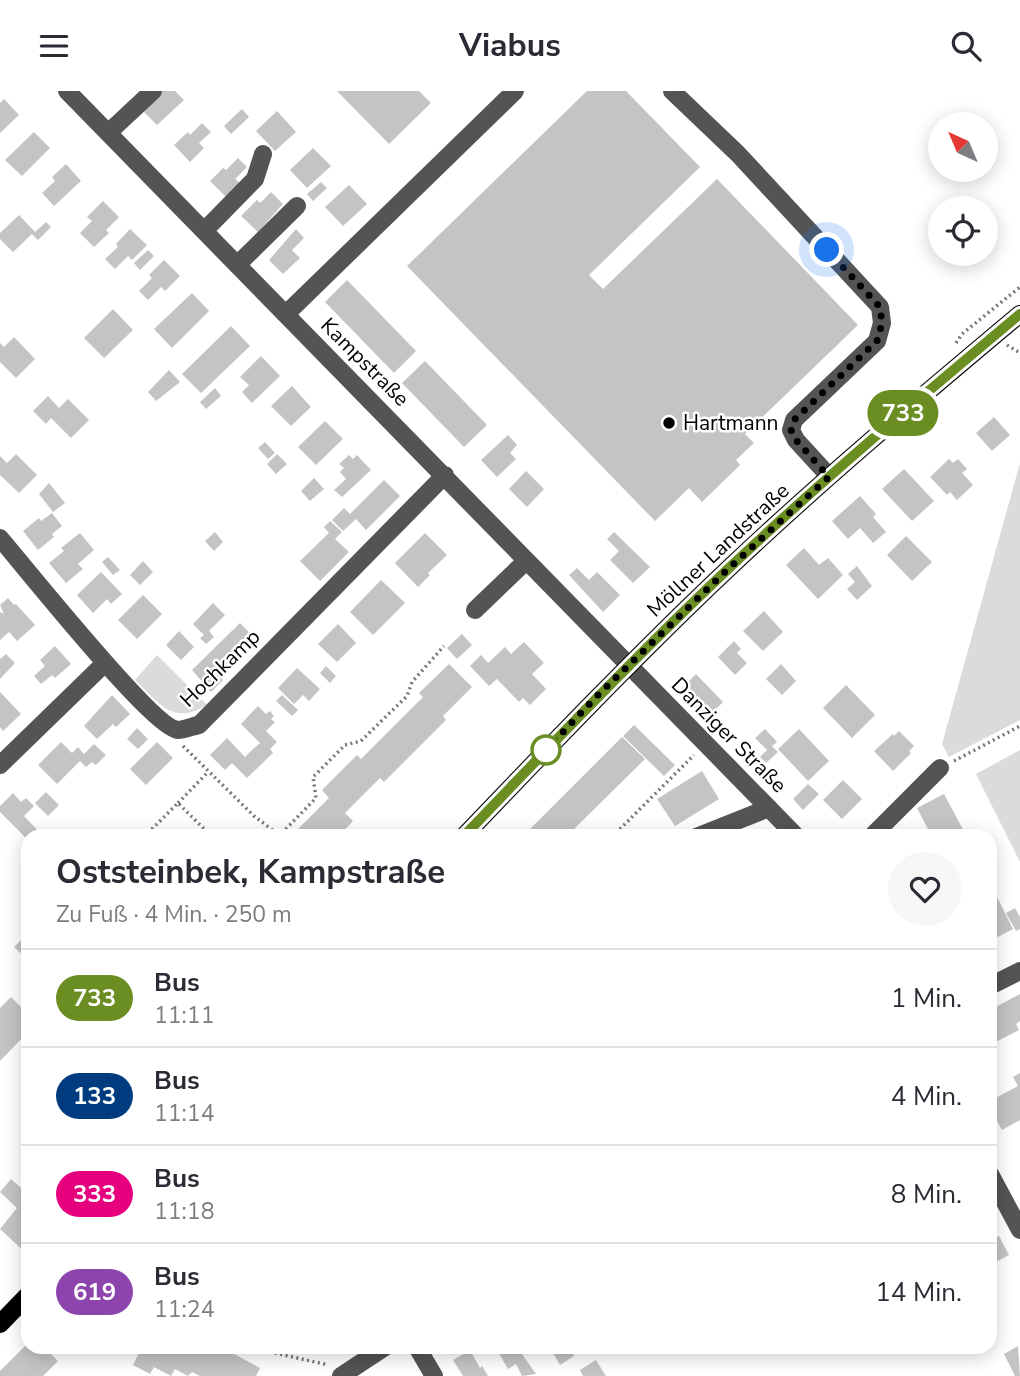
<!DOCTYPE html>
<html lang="de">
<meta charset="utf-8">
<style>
:root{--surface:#fff;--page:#f7f7f7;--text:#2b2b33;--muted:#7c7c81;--line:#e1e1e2}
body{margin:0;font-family:"Nunito Sans",sans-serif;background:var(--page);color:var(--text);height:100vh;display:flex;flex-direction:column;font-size:26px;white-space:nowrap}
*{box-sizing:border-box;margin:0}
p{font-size:23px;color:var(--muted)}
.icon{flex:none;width:38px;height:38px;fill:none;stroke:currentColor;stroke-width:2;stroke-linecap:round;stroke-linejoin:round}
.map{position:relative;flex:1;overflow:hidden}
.panel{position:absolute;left:21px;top:738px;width:976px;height:525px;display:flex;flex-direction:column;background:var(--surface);border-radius:21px;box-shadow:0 4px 18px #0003}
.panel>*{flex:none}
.badge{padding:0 14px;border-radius:23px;font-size:24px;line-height:46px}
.needle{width:46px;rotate:316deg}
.tools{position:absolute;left:928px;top:21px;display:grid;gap:14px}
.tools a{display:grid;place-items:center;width:70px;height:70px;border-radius:50%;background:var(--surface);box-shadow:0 4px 18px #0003;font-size:35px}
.you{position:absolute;width:35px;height:35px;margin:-18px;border:5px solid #fff;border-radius:50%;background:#1a73e8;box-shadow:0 0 0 10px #1a73e833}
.map>.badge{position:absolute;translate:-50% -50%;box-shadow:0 0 0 4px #fff}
.round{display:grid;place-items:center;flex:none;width:74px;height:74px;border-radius:37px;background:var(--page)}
.headline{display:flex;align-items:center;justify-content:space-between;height:119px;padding:0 35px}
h1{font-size:33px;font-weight:700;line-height:52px}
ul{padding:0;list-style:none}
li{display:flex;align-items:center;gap:21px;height:98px;padding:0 35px;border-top:2px solid var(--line)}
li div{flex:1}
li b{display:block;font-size:26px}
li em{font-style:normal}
li .badge{min-width:77px;font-weight:700;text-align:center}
header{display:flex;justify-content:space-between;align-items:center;height:91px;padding:0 35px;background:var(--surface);font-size:32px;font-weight:700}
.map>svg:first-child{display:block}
.green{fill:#dbdbdb}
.building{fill:#c4c4c4}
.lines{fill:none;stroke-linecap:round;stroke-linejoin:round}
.major-casing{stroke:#dbdbdb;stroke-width:19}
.path{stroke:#767676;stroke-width:3.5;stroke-dasharray:2 3.5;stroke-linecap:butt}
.minor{stroke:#545454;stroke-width:18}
.major{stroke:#000;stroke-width:18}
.line-casing{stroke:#fff;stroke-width:16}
.line{stroke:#6b8e23;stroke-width:10}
.walk{stroke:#000;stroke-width:7;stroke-dasharray:0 12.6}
.poi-dot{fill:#000;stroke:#fff;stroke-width:2.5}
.stop-dot{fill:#fff;stroke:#6b8e23;stroke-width:3.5}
.labels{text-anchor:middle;stroke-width:5;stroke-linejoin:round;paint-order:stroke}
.street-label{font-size:21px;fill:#000;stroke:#fff}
.poi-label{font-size:21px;fill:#000;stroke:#fff;text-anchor:start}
</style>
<header><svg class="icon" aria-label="menu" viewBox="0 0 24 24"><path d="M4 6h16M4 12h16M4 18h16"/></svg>Viabus<svg class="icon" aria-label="search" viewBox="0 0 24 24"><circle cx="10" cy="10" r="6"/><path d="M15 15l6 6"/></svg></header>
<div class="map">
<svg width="1020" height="1285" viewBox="0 0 1020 1285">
<rect width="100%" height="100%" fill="#fff"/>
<path class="green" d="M1020,372V629L949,666L942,653Z
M157,564L207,614C172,635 159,612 135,589Z
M1020,659V771L976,683Z"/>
<path class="building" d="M159,0H175L184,9L157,34L141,18Z
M337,0H419L431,12L389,53Z
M587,0H626L700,76L589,184L603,198L717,88L858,234L745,343L754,352L736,369L740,374L702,411L689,397L655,430L407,175Z
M4,8L19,24L0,42V12Z
M242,18L249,26L231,43L224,35Z
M277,20L296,41L275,60L256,40Z
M202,32L211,41L199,52L204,57L190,71L174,54L188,41L190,44Z
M34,41L50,57L22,85L5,69Z
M313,57L331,75L307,97L290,79Z
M238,67L247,76L235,88L240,92L226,106L210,90L223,77L226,79Z
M66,73L81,90L54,115L42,102L55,90L52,86Z
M321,91L327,97L313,110L307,103Z
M349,94L367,113L343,135L325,116Z
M271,101L283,113L258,141L241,125L257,109L260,112Z
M103,110L119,126L106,139L109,142L94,156L80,142L92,130L87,126Z
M19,124L35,141L46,131L51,136L38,149L32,143L13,161L0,148V142Z
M130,138L147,154L132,169L128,165L115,178L105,168L118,156L116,153Z
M296,138L304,147L292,159L300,167L283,183L269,169Z
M148,159L154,165L140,179L134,172Z
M164,169L180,185L165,200L161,196L148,209L139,200L152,187L149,184Z
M347,189L416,260L394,282L325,211Z
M192,202L209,220L172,257L154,238Z
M113,218L133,239L104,267L84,247Z
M231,235L250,255L201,302L182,283Z
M14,246L35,268L16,287L0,271V252L4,256Z
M261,265L280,285L252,312L242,301L249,294L240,286Z
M425,270L487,334L464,356L402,292Z
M169,279L180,291L156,310L148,301Z
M292,295L311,316L291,335L271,315Z
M215,297L221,305L206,318L200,311Z
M48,305L59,317L68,308L89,329L71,347L51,327L46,333L33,320Z
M994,326L1010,344L992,360L976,342Z
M325,330L343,348L316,374L298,356Z
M508,344L517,354L510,362L516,368L497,386L481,369Z
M265,351L275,362L268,368L258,357Z
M16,363L37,384L19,402L0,384V365L7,372Z
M277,363L287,373L276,383L267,373Z
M349,364L353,368L357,364L371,379L342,406L334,399L346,388L340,381L344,377L339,373Z
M949,368L953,372L958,368L967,378L962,382L973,394L957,409L950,401L947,404L930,386Z
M904,378L934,410L912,430L882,398Z
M526,380L544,398L527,416L509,398Z
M314,387L324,398L310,410L301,400Z
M384,389L400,405L366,439L356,428L343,440L332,429L344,417L350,423Z
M49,392L65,412L53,421L39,403Z
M860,405L876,423L873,426L886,441L873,452L860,437L848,448L832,430Z
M52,422L62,435L52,443L54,446L38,459L23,440L39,427L41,430Z
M330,430L342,441L335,448L349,461L320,490L300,470L329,442L324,436Z
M215,441L223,451L214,460L205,450Z
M614,441L650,476L633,492L610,469L619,460L607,448Z
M80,442L94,459L78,473L83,478L66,492L49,472L64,460L61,457Z
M425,442L447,464L428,482L430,484L418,496L395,472Z
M906,445L932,471L912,490L887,464Z
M804,457L819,474L828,467L843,484L818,508L786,474Z
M108,466L120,479L113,484L102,471Z
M143,470L153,481L140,494L130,484Z
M857,475L872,495L857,509L847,498L855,491L848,483Z
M577,477L589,489L597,481L620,504L603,521L569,484Z
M101,481L122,503L111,513L107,508L93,522L77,504Z
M381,489L405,512L373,544L350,521Z
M143,504L162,523L137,548L118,529Z
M8,507L14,514L16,513L35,534L17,550L9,541L0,549V521L4,523L0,514Z
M213,512L225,524L209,540L214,546L206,553L200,547L204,544L193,533Z
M764,520L783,541L763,560L743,540Z
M240,532L253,545L241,556L243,559L217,583L223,589L211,601L192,579Z
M338,533L356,552L337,571L318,553Z
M179,540L194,556L181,569L166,554Z
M462,543L472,554L457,568L447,557Z
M734,550L741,558L737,562L747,572L735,584L718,566Z
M524,551L544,572L532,583L546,598L530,614L523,607L519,611L497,588L489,595L470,575L481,564L488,572L505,556L511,563Z
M55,555L71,573L55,587L52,584L41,593L34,585L45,575L40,569Z
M6,563L15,572L0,588V568Z
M449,573L472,596L443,625L446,629L384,691L380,687L345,722L353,730L338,746H296L293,743L329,707L322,699L357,664L361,668L423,606L419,602Z
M781,573L796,590L782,604L766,588Z
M326,575L336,585L330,592L320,582Z
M297,577L320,598L309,610L303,604L294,613L278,597Z
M696,583L723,611L706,628L678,601Z
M846,594L875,624L852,647L823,617Z
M0,601L21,623L3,640L0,636Z
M112,604L130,623L116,636L113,633L97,648L84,635Z
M282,604L298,619L292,625L276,610Z
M258,615L266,623L270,620L274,625L271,628L275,631L266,640L277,651L270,658L273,662L247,687L232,672L225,679L210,664L227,647L245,666L253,658L260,652L241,633Z
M634,634L675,674L664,685L623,645Z
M137,637L148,648L138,658L127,648Z
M765,638L777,651L772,655L778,661L766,672L760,666L767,659L755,647Z
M799,638L829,670L808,690L778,658Z
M899,640L914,655L909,660L911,662L893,680L874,660L893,643L894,645Z
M622,646L645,668L566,746H522Z
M61,651L72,662L78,656L84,663L94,653L106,664L96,674L92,671L86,676L80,670L57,693L38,674Z
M157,651L173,667L146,694L130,678Z
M702,680L719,708L675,735L657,708Z
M843,689L862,708L842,728L823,709Z
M808,693L819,703L803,719L793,708Z
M46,701L59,714L48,725L35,712Z
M13,702L21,711L26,707L34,715L24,725L44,746H28V749L0,721V715Z
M944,703L967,746H932L917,717Z
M997,806L1013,838L990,850V809Z
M1015,817L1020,826V838L1016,840L1006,822Z
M28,842V863L25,866L14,856Z
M1020,903V930L1016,933L1019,939L990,954V919Z
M11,906L21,916L28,908V941L0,970V917Z
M1020,982V1029L1002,1039L990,1018V1010L1018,995L1013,986Z
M11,1088L28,1103V1164L0,1138L17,1117L0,1101Z
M999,1145L1009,1164L990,1174V1149Z
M28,1252V1256H44L58,1270L43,1285H0V1280Z
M1018,1255L1020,1285H1015L1004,1263Z
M142,1256H213L223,1262L225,1258L260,1277L256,1285H200L192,1281L188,1285L175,1278L171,1285L154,1276L150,1283L133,1274Z
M500,1256H517L536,1283L522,1285L516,1273L508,1278L497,1259Z
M543,1256H569L574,1265L560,1274L550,1257L545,1260Z
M470,1259L480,1277L482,1275L488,1285H463L453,1269Z
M596,1269L606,1285H583L580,1279Z"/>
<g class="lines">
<g class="major-casing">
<path id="major" d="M463,746C550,655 637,564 728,478C822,389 921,306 1020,223
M0,1233L28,1204"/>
</g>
<path class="path" d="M956,252L962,243L1020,196
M1007,254L1020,262
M183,655L254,725L279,744
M954,670L1020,635
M178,712L208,681
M144,746L178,712L212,746
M278,746L316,707L313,686L345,654L361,650L407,605L412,591L444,555
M612,746L694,664
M248,1256L324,1273L328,1275"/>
<path class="minor" d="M67,0L797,746
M672,0L738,63L880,216L882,232L877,250L794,329L791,339L796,349L829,385
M108,42L153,0
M204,140L255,88L263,63
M237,174L297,115
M286,223L515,0
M0,447C24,475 153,637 178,639C184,639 193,635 199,634L445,384
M475,519L526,470
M0,674L105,572
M696,746L769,717
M871,746L940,677
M990,895L1020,880
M990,1083L1020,1139
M417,1256L434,1285
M341,1285L385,1256"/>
<use href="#major" class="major"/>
</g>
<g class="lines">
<g class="line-casing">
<path id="line" d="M463,746C550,655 637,564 728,478C822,389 921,306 1020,223"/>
</g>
<use href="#line" class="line"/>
<path class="walk" d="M546,659L596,606L728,478L829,386L796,349L791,339L794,329L877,250L882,232L880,216L827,159"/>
</g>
<circle class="poi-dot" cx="669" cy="332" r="7"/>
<circle class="stop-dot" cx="546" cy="659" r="14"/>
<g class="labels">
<g class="street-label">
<text transform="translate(365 271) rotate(45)" y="7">Kampstraße</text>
<text transform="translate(718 459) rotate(-43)" y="7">Möllner Landstraße</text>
<text transform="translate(220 577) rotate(-44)" y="7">Hochkamp</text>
<text transform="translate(729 644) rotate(45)" y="7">Danziger Straße</text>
</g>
<g class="poi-label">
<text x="683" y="339">Hartmann</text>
</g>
</g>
</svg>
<div class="tools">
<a><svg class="needle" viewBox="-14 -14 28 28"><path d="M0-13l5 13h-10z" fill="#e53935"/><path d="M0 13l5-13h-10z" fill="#7c7c81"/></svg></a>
<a><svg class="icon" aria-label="locate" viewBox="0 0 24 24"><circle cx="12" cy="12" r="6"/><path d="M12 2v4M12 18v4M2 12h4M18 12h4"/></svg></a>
</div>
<div class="you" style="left:827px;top:159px"></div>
<b class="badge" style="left:903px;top:322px;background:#6b8e23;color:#fff">733</b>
<section class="panel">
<div class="headline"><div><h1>Oststeinbek, Kampstraße</h1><p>Zu Fuß · 4 Min. · 250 m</p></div><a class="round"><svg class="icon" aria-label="heart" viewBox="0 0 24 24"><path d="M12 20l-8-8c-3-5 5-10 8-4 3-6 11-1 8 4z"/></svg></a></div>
<ul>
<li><span class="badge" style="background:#6b8e23;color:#fff">733</span><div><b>Bus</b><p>11:11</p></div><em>1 Min.</em></li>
<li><span class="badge" style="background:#003b80;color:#fff">133</span><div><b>Bus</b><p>11:14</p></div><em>4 Min.</em></li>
<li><span class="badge" style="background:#e6007e;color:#fff">333</span><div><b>Bus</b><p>11:18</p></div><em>8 Min.</em></li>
<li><span class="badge" style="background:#8e44ad;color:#fff">619</span><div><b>Bus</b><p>11:24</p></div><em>14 Min.</em></li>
</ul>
</section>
</div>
